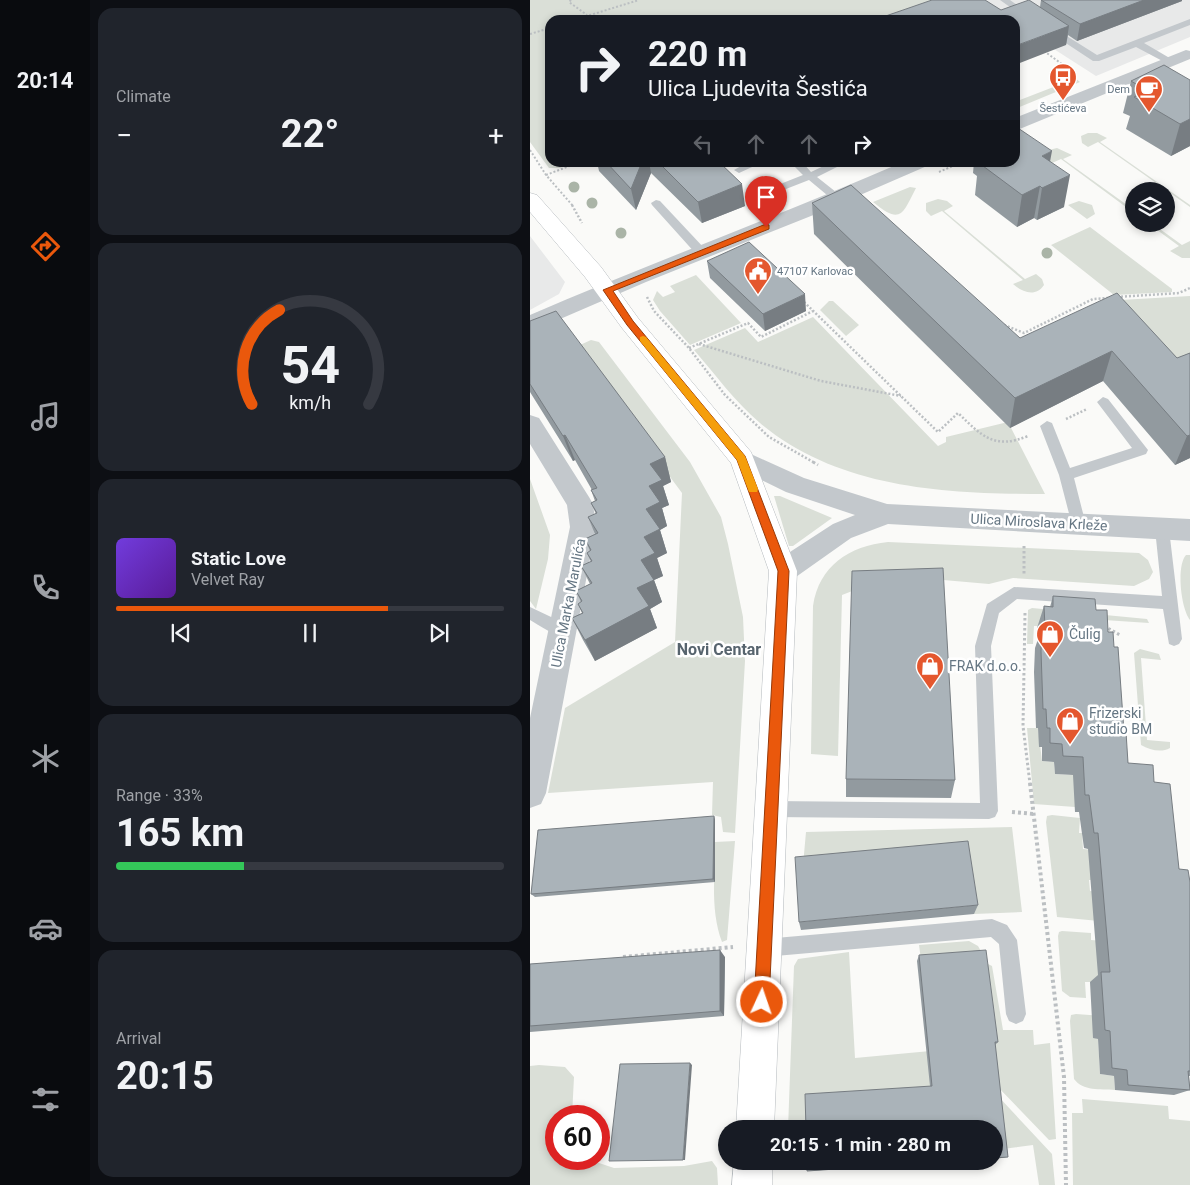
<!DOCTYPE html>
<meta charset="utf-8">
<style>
:root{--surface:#171b24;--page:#20242c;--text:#f1f3f6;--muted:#9ea1a6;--line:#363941;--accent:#ea580c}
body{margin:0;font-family:Roboto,sans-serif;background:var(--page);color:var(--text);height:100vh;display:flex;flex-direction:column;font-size:19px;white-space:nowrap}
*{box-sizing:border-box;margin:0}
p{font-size:16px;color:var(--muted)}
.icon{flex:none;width:28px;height:28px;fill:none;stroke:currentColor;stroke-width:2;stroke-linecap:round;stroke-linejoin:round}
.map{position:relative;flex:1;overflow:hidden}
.details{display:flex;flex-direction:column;gap:8px;padding:8px;background:#0d0f14;width:440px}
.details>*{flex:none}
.guide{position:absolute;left:15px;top:15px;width:475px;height:152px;border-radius:15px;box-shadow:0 2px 8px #0003;background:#171b24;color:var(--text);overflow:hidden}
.controls{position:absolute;left:595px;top:182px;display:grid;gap:10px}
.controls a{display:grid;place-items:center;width:50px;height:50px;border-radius:50%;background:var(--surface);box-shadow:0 2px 8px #0003;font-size:25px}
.speed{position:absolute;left:15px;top:1105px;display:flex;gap:10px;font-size:25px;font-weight:700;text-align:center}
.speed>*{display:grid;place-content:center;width:65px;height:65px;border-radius:50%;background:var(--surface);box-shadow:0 2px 8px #0003;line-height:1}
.speed .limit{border:8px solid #d22;background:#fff;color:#111}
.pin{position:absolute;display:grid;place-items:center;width:42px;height:42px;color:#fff;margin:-51px -21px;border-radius:50% 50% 50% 0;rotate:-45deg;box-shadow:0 0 5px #0007}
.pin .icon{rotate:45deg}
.me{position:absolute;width:55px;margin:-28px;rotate:3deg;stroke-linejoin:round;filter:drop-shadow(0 0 4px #0008)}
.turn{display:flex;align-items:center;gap:18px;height:105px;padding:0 20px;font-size:22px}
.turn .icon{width:65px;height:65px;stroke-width:2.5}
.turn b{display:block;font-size:35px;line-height:42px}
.lanes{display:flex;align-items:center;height:48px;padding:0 20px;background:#0003;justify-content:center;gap:25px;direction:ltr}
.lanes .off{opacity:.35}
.big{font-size:38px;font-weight:700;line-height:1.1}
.details .tile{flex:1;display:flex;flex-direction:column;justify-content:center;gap:8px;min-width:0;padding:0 18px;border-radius:15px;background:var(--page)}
.details .dial{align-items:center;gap:0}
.dial svg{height:130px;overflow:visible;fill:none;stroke:var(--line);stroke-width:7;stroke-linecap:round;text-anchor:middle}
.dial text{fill:var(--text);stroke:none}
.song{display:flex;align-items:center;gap:15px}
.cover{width:60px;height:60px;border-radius:8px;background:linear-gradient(135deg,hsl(260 70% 55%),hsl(270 70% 35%))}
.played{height:5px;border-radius:2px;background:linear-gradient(90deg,var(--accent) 70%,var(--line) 70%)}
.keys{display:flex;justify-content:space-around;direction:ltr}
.heat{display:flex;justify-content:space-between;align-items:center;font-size:28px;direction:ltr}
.charge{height:8px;border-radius:4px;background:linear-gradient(90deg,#34c759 33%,var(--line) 0)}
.trip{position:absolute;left:188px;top:1120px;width:285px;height:50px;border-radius:25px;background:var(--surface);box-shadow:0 2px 8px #0003;font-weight:700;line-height:50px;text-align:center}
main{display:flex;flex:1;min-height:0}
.tabs{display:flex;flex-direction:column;width:90px;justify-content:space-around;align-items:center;background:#090b0e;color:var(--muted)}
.tabs .icon{width:35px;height:35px}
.tabs .current{color:var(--accent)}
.tabs b{font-size:22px;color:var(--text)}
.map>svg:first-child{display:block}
.built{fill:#e8e9e9}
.green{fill:#dadfd7}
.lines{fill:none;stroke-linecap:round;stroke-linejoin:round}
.primary-casing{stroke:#b5babe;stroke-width:1}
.path-far3{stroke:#bbbfc2;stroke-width:2;stroke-dasharray:2 2;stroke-linecap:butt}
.path-far2{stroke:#bbbfc2;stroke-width:2.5;stroke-dasharray:2 2;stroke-linecap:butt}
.path-far1{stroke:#bbbfc2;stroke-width:3;stroke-dasharray:2.5 2.5;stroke-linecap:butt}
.path{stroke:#bbbfc2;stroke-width:4;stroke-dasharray:3 3;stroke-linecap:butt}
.lane{fill:#c3c8cc;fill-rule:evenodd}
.street{fill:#c3c8cc;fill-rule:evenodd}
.primary{fill:#fff;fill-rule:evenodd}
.tree{fill:#aab4a7}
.wall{fill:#929a9f}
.shaded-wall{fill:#777d82}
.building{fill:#aab3b9;stroke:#777d82}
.route{fill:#ea580c;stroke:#983908}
.slow{fill:#f59e0b}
.labels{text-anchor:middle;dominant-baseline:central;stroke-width:5;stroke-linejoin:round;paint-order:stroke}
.far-poi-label{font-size:11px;fill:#657683;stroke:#fff;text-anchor:end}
.street-label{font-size:14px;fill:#657683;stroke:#fff}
.poi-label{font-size:14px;fill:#657683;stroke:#fff;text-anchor:start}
.quarter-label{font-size:16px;font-weight:bold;fill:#57646e;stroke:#fff}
</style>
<main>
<nav class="tabs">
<b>20:14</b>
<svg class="icon current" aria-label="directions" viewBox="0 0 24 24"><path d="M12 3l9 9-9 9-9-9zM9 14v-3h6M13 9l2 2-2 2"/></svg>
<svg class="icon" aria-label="music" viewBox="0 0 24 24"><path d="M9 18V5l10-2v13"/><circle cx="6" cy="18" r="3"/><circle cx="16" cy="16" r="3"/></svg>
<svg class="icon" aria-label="phone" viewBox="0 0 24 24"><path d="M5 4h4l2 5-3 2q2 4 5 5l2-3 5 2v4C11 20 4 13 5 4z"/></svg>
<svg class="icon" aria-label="climate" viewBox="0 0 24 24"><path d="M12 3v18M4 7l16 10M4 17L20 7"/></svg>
<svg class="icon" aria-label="car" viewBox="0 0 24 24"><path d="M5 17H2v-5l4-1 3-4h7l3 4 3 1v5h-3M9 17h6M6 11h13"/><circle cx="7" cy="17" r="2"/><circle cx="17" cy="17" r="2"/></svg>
<svg class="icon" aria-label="filters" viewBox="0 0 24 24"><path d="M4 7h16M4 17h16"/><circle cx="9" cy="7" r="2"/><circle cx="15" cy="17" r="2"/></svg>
</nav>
<section class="details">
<div class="tile"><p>Climate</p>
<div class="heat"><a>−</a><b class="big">22°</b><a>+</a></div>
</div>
<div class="tile dial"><svg viewBox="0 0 100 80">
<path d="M14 69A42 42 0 1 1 86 69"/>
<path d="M14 69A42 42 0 0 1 31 11" stroke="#ea580c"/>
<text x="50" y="56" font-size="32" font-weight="700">54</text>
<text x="50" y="72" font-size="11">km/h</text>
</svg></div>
<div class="tile">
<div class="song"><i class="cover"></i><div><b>Static Love</b><p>Velvet Ray</p></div></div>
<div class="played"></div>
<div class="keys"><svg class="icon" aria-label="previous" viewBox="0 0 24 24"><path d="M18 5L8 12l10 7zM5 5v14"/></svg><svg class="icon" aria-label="pause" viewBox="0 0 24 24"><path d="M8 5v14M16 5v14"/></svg><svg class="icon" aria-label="next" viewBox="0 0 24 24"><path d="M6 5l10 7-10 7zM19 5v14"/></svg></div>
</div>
<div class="tile"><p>Range · 33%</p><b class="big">165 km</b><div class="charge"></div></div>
<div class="tile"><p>Arrival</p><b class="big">20:15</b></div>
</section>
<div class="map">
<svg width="660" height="1185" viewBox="0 0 660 1185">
<rect width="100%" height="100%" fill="#fafaf8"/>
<path class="built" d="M449 0H660V37L566 76 485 24V20Z
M0 236 35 282 29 294 0 310Z"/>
<path class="green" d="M0 0H438L380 20H20V162L44 163 30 168H19L0 142Z
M537 74H540L550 82 485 109V102L539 81Z
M558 133H567L577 138 570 142 660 205V207L568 142 558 147 552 143 551 136Z
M527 148 542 155 533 159 604 210V213L531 159 522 163 519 162V150Z
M380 187 386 188C372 215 371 225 343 202Z
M408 199 417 201 423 206 414 211 495 279 506 274 512 279 514 285C506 297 493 293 483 284L493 280 412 211 401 216 396 211V203Z
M549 201 562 205 565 214 557 219 538 205Z
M619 224H623L652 245 660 241V258H652L640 251 649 246Z
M560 227 642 289V292L584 295 521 245Z
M166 275 211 323 160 345 130 311 123 300 127 291 133 297 145 292 140 286Z
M660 296V373L573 301Z
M299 301H303L329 325 316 336 290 310Z
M283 317 408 446 416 442V437L478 422 515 494C417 494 309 489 230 423 205 402 185 374 164 350L215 328 228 342Z
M61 340 69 342 160 462 191 517 198 544 213 617 215 661 205 833 193 832 191 817 182 815 183 782 18 793 35 708 145 642 152 493 46 350 50 345Z
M0 479 20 535 18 559 6 609 0 601Z
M244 496H250L302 518 263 546H259Z
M358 542 609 553 618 560 623 572 619 579 604 586 483 578 459 584 402 579 348 581 312 595 308 756 281 754 283 606C289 566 319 546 358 542Z
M656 555H660V620C651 609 646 566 656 555Z
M502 608 617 619 619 623 514 616 512 626H504L503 644H497L498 610Z
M610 649 629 654 631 660 611 658 617 740 640 742V748C631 753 620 750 611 745L604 653Z
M497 728H508L512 761 524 762 525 774 558 776 545 797V807L504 804Z
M522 815 550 818 549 833H552L553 849 565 850 567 880H559L560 891 567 892 569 921 527 917 516 822 517 816Z
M482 827 492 912 444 914 434 851 273 865 276 832Z
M205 841 197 940 192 942C180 910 185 875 185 842Z
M532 931 561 933V940L573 941 568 982H555L556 998 540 997 532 991 528 936 529 932Z
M439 941 448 946 453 955 391 960 389 945Z
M319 952 325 1058 465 1045 454 962 462 966 473 1030H503L504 1045 520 1043 526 1139 519 1140 466 1085 277 1129H258L264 966 268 959Z
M546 1014 573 1016 563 1025V1037L568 1039 570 1074 584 1076 585 1090C570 1089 553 1091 544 1079L540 1021 541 1015Z
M9 1065 35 1067 44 1077 42 1116H26V1159H57L84 1168 154 1166 182 1161 187 1168 188 1185H0V1066Z
M467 1095 522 1154 525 1185H509L503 1145 473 1149Z
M552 1099 638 1106 639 1119 660 1121V1185H543L542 1113H553Z"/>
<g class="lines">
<g class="primary-casing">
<path id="primary" d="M0 193 7 195 71 267 108 318 221 452 267 571 244 1129H206L239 571 201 463 92 328 55 277 0 212Z
M204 1161H242V1185H202Z"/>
</g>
<path class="path-far3" d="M41 0 39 2 57 15
M44 20 109 0
M0 34 20 28
M514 51 536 67
M0 150 16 175 43 206
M409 172 432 162
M16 175 50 162"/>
<path class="path-far2" d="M42 205 52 223
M117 297 124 311 159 348 195 395 239 437 285 463
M587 297 649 293 660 288
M274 302 408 432 428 413C452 436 464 450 498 436
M474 325 494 333 563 299 578 298
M169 344 291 381 371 396
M159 348 218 323 231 337 283 311
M536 419 557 409"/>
<path class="path-far1" d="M283 462 288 465
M494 546V575
M495 613 493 726 500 784
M574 626 590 635"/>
<path class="path" d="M500 783 534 1077 536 1185
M482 812 504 814
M93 957 203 947"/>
<path class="lane" d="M470 0H480L501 15 494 17Z
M660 19V25L614 43 643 60V64L640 65 606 47 569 61H563L516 30 524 28 567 55Z
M218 162H233L209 173 204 170Z
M260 162H272L281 172 302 162H317L287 177 311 196V200H303L279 180 238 196H230V192L273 175Z
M126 200 130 201 175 249V255H167L122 205 121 203Z
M573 397 578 399 618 450 616 454 544 478 556 525 554 529H544L542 525 529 475 510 426 517 421 522 423 540 468 602 448 567 402Z
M632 523 637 525 639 529 652 639 649 644 644 646 639 644 633 609 487 599 469 613 461 646 468 811 465 817 459 819 241 817 235 815 232 809 235 803 241 801 450 803 445 646 457 604 484 587 632 596 625 529 627 525Z
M0 607 38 625 41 630 38 635C27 639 11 626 0 620Z
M462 919 477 925 487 940 496 1014 493 1021 486 1024 479 1021 476 1014 469 944 461 937 234 957 227 955 225 948 227 941 234 939Z"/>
<path class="street" d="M656 50 660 51V59L485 131V118Z
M373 162H399L397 166 291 212 116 282 0 332V315C123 262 249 216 373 162Z
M0 415 9 418 59 497 63 504 66 527 16 793 11 804 0 808V718L40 527 37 505 0 444Z
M212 450 274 478 357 504 660 519V541L358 524 321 538 263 579 253 582 243 579 239 571 243 563 303 524 325 515 256 492 203 466 200 459 203 452Z"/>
<use href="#primary" class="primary"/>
</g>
<g class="tree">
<circle cx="44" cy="187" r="5.5"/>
<circle cx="62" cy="203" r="5.5"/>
<circle cx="91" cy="233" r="5.5"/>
<circle cx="517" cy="253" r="5.5"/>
</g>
<path class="wall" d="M511 0H652V1L547 41 538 35 536 45 485 20H347V19L471 10 510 7Z
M660 80V146L641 156 596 129 600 116 593 113 601 81Z
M520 161 534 207 507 220 504 218 487 227 445 195 447 176 443 173 444 162H485Z
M67 162H189L215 206 172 223 121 173 106 210 69 171Z
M282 203 490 338 647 358 660 353V458L645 465 573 381 480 428 284 234Z
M177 261 276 311 235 331 180 278Z
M0 321 135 457 141 482 133 486 139 505 132 508 137 526 130 530 137 553 127 558 133 576 124 580 132 602 120 609 127 628 65 661 53 640 42 618 52 613 48 604 51 602 46 591 60 584 51 566 61 562 57 553 60 551 55 539 65 534 58 517 66 514 61 503 65 501 61 490H62L45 460 43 461 0 392Z
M523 596 566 610 578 632 598 763 624 782 649 869 660 882V1076H659L660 1090 644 1095 585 1090 584 1076 570 1074 568 1039 563 1038 560 982 568 975 558 849 554 848 549 812H545L543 775 525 774 524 762 512 761V747H509L508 728H506L504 672 505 648 508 639 507 628 514 606 520 607Z
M316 779 425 780 421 798 316 797Z
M184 816 185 820V882L5 897 1 894Z
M448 905 444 914 271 930 269 922Z
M389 955 468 1042 465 1045 478 1157 464 1159V1129L400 1086 387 961Z
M195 957 194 1016 0 1032V964Z
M277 1161H428L278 1171H277Z"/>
<path class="shaded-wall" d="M614 0H652V1L547 41 550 24Z
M539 26 536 45 485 65V46Z
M660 119V146L641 156 650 124Z
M522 151 516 183 512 156Z
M112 162H119L121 173 106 210 101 189Z
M540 175 534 207 507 220 512 188Z
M212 184 215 206 172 223 168 202Z
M510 186 504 218 487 227 492 195Z
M275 294 276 311 235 331 233 314Z
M582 351 573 381 480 428 485 398Z
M35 435 45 460 43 461 33 436Z
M660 435V458L645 465 657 436Z
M135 457 141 482 133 486 139 505 132 508 137 526 130 530 137 553 127 558 133 576 124 580 132 602 120 609 127 628 65 661 55 640 107 588 114 537 116 509 119 486 120 464Z
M184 816 185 820V882L183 879Z
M190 950 195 957 194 1016 190 1011Z
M160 1063 162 1065 155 1160H153Z"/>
<path class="building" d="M402 0H455L471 10 499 0 539 26 485 46V20H349L347 19Z
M511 0H614L550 24Z
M634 65 660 80V119L650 124 604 97 618 91 601 81Z
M485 126 522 151 512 156 540 175 512 188 510 186 492 195 449 163 485 162Z
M76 162H112L101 189Z
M128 162H189L212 184 168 202Z
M321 185 490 338 587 293 647 358 660 353V435L657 436 582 351 485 398 282 203Z
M219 242 275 294 233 314 177 261Z
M26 311 135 457 120 464 132 480 119 486 130 502 116 509 130 529 114 537 125 553 111 560 124 580 107 588 119 606 55 640 42 618 53 613 48 604 52 601 46 591 62 583 51 566 62 561 57 553 61 550 55 539 68 533 58 517 67 513 61 503 67 500 61 490 67 488 35 435 33 436 0 384V321Z
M413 568 425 780 316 779 322 571Z
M523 596 565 599 566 610H577L578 632H583L584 647H588L594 732H596L598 763 623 765 624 782 640 784 649 869 658 870 660 882V1071H658L660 1090 598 1085 597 1070 582 1068 580 1031 575 1030 571 972H580L568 833H564L559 795H555L553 757 533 756 532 744 520 743V728H517L516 709H513L511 651 512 626 515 627 514 606 523 607Z
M184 816 183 879 1 894 8 830Z
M438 841 448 905 269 922 265 857Z
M190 950V1011L0 1026V964Z
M456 950 468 1042H465L478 1157 464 1158V1129H276L275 1094 402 1086 389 955Z
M160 1063 153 1160 79 1161 90 1064Z
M277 1161H419L277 1171Z"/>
<path class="route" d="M236 224 239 225V229L83 291 103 321 215 456 259 571 239 1002 237 1007 232 1009 226 1007 224 1002 248 571 207 460 97 325 73 290Z"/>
<path class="slow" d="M113 336 116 337 215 456 228 489 227 492H219L207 460 110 341V337Z"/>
<defs>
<g id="bus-pin" transform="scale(1.4375)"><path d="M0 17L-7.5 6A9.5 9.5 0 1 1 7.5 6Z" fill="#e4572e" stroke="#fff"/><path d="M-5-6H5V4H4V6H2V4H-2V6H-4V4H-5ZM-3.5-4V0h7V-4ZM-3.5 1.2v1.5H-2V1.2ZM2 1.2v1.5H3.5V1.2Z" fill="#fff"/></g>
<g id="cafe-pin" transform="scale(1.4375)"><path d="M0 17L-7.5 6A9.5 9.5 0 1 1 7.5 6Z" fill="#e4572e" stroke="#fff"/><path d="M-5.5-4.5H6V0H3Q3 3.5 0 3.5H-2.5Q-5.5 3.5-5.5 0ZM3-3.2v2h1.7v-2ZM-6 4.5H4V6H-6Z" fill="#fff"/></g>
<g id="civic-pin" transform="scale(1.4375)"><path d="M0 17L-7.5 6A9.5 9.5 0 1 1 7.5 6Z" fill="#e4572e" stroke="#fff"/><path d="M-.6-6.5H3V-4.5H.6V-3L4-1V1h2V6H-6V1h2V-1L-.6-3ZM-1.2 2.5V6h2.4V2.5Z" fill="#fff"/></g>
<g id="shop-pin" transform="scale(1.4375)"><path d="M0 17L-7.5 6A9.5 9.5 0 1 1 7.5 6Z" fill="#e4572e" stroke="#fff"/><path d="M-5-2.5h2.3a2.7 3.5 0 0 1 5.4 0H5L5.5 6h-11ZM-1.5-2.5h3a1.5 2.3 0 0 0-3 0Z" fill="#fff"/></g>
</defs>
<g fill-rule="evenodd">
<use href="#bus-pin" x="533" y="77"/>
<use href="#cafe-pin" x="619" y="89"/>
<use href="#civic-pin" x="228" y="271"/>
<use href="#shop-pin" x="520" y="634"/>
<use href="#shop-pin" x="400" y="666"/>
<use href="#shop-pin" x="540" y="721"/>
</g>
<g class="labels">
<g class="far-poi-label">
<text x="600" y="89">Dem</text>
<text x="533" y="108" text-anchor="middle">Šestićeva</text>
<text x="247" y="271" text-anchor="start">47107 Karlovac</text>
</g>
<g class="street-label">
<text transform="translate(509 522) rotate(3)">Ulica Miroslava Krleže</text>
<text transform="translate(38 603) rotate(-79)">Ulica Marka Marulića</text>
</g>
<g class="poi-label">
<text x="539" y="634">Čulig</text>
<text x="419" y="666">FRAK d.o.o.</text>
<text x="559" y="713">Frizerski<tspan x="559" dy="16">studio BM</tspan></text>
</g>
<g class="quarter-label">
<text x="189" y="649">Novi Centar</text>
</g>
</g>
</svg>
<div class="controls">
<a><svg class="icon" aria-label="layers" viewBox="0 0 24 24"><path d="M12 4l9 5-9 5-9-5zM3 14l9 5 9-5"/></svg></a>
</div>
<div class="speed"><div class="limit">60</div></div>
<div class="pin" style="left:236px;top:227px;background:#d93025"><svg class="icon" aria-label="arrive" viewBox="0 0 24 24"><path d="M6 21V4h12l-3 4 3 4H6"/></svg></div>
<svg class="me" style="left:232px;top:1002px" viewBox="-20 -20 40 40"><circle r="17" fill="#ea580c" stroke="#fff" stroke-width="3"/><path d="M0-11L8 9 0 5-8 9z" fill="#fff"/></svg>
<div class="trip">20:15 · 1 min · 280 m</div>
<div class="guide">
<div class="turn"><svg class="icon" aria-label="right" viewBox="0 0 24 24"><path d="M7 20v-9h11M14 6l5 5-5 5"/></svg><div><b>220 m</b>Ulica Ljudevita Šestića</div></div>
<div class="lanes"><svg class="icon off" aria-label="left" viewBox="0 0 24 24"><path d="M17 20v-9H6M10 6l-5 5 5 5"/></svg><svg class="icon off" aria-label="ahead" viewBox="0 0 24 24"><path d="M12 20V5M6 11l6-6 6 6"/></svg><svg class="icon off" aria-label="ahead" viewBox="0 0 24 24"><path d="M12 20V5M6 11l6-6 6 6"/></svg><svg class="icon" aria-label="right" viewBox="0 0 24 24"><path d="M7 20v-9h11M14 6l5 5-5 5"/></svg></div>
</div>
</div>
</main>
